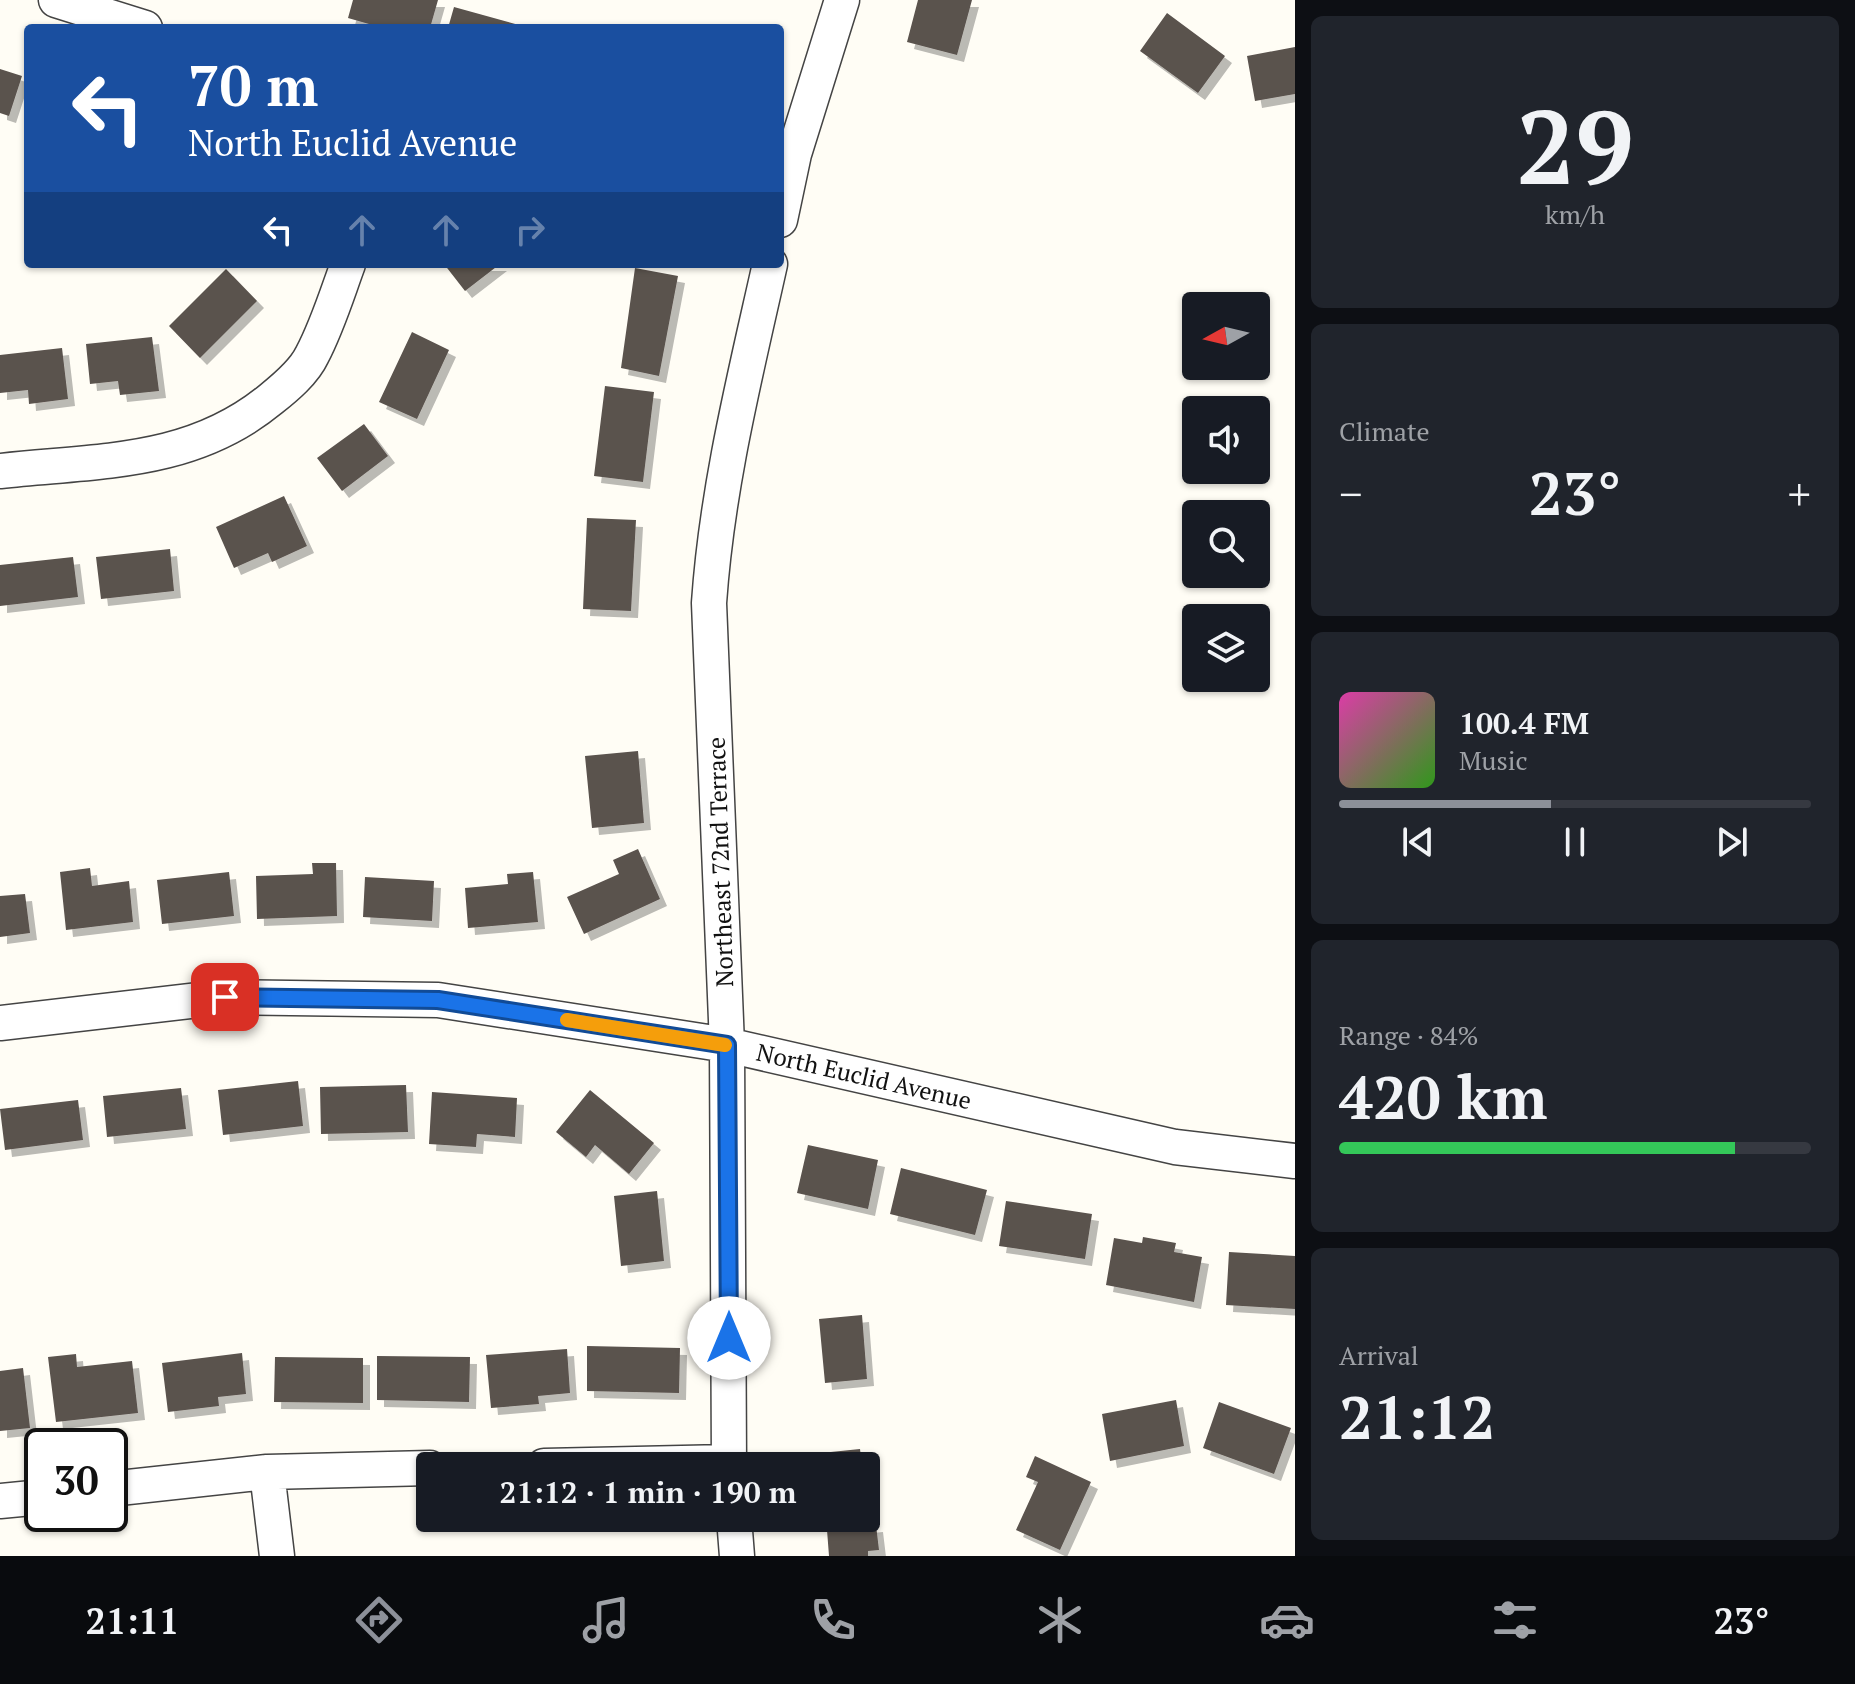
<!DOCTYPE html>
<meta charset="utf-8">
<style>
:root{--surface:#171b24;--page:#20242c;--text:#f1f3f6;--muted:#9ea1a6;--line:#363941;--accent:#8c9099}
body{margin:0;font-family:"PT Serif",serif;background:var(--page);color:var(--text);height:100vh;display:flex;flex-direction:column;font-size:30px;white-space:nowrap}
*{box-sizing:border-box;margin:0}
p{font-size:26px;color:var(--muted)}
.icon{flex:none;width:44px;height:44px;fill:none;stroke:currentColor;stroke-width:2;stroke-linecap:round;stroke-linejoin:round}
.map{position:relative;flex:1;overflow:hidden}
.details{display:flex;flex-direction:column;gap:16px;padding:16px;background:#0d0f14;width:560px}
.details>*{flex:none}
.top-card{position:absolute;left:24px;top:24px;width:760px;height:244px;border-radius:8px;box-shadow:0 2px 6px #0004;background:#1a4fa0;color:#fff;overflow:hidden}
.needle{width:52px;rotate:262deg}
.buttons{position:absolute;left:1182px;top:292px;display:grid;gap:16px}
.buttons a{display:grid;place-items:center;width:88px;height:88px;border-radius:8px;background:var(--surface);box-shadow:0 2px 6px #0004;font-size:40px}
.speed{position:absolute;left:24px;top:1428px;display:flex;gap:16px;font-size:40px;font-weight:700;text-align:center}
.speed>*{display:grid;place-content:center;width:104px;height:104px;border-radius:50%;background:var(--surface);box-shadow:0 2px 6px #0004;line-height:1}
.speed .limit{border:4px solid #111;border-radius:12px;background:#fff;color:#111}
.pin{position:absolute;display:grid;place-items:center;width:68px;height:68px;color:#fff;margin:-34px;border-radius:16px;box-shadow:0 4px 12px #0006}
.me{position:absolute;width:88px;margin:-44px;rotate:0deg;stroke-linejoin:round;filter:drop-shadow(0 0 6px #0008)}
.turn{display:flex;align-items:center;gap:28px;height:168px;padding:0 32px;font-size:36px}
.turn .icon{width:104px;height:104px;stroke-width:2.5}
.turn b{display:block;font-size:56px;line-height:68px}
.lanes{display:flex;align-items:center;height:76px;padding:0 32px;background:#0003;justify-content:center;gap:40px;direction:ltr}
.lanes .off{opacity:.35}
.big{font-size:60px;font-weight:800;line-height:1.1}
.details .card{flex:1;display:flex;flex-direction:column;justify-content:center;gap:12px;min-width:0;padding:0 28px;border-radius:12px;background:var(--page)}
.details .dial{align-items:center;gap:0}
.dial b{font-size:104px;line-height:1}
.song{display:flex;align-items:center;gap:24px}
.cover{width:96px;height:96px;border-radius:12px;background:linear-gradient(135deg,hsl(320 70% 55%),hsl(110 70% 35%))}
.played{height:8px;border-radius:4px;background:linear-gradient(90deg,var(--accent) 45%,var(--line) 45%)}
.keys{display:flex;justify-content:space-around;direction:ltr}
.heat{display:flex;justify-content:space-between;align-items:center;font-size:44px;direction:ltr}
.charge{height:12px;border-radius:6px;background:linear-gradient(90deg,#34c759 84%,var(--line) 0)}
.trip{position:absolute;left:416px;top:1452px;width:464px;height:80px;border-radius:8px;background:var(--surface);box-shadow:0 2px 6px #0004;font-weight:800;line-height:80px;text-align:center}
.dock{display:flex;height:128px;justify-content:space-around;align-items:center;background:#090b0e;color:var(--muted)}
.dock .icon{width:56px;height:56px}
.dock .selected{color:var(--accent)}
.dock b{font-size:36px;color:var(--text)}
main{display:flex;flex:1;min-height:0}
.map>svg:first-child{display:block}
.building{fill:#5a524d;filter:url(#shadow)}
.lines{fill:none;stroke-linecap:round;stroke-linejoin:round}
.street-casing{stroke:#444;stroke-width:37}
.street{stroke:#fff;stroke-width:34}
.route-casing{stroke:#114b97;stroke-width:20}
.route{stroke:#1a73e8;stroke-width:14}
.slow{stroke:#f59e0b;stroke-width:14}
.labels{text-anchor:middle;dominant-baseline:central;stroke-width:8;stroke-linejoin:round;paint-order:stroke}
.street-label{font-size:24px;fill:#111;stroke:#fff}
</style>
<main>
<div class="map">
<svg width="1295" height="1556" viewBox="0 0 1295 1556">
<defs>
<filter id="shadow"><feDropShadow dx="7" dy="7" stdDeviation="0" flood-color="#0004"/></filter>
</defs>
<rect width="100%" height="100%" fill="#fffdf5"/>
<path class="building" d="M353 0H438L430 28H383L348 18Z
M918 0H972L957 55 907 42Z
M454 7 526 27V28H448Z
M1167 13 1225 56 1198 93 1140 51Z
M1295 47V94L1255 101 1247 56Z
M0 69 22 76 9 116 0 113Z
M444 264H500L465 291Z
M635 268 678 276 659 376 621 368Z
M226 269 257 301 200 358 169 326Z
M412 332 449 350 417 419 379 402Z
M152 337 159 391 120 395 118 381 90 384 86 344Z
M62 348 68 399 29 404 28 390 0 393V355Z
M605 386 654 392 643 482 594 476Z
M364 424 388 456 342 491 317 458Z
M284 496 307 546 272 562 268 553 234 568 216 527Z
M587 518 636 520 631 611 583 609Z
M170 549 174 591 101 599 96 557Z
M73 557 78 597 0 606V565Z
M638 751 644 823 592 828 585 756Z
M638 849 660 899 584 934 567 897 619 874 613 860Z
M312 863H336L337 916 257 919 256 876 313 874Z
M90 868 92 886 129 881 133 922 66 930 60 872Z
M229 872 234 916 162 924 157 880Z
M533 872 538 922 468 928 465 888 508 884 507 874Z
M365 877 434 881 432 921 363 917Z
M25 894 30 933 0 937V896Z
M298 1081 303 1126 223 1135 218 1090Z
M406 1085 408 1132 321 1134 320 1087Z
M181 1088 186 1129 107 1137 103 1096Z
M590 1090 654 1143 629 1174 595 1145 586 1157 556 1132Z
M432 1092 517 1098 515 1137 477 1134 476 1147 429 1144Z
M78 1100 83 1140 5 1150 0 1109Z
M808 1145 878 1160 868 1209 797 1193Z
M901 1168 987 1190 975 1235 890 1214Z
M657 1191 664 1261 621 1266 614 1196Z
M1006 1201 1092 1214 1085 1259 999 1246Z
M1143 1237 1176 1243 1174 1252 1202 1257 1194 1302 1106 1285 1114 1238 1142 1243Z
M1229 1252 1295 1256V1309L1226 1305Z
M862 1315 867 1379 825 1383 819 1319Z
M587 1346 680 1348 679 1393 587 1391Z
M567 1349 570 1393 538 1396 539 1404 491 1408 486 1355Z
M242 1353 246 1394 218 1397 219 1406 168 1412 162 1363Z
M76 1354 77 1367 132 1361 138 1413 56 1422 48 1357Z
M377 1356 470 1357 469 1402 377 1400Z
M275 1357 363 1358V1403L274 1402Z
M23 1368 30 1428 0 1431V1371Z
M1176 1400 1184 1446 1110 1461 1102 1414Z
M1219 1402 1291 1428 1274 1474 1203 1448Z
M860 1449 862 1466H823L821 1453Z
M1035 1456 1091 1482 1060 1550 1016 1530 1038 1482 1026 1477Z
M876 1525 879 1550 868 1551V1556H829L827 1530Z"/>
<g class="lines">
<g class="street-casing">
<path id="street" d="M56 0 145 28
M780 220 794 154 842 0
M0 471C99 460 191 465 271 399 286 387 304 372 312 355 327 327 337 294 348 264
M0 1023 225 997 438 1000 727 1045 1175 1147 1295 1161
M544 1466 728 1462
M729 1466 727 1045 709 603C717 487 745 376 770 264
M267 1472 277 1556
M110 1489 267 1472 430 1468
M0 1501 42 1497
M734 1518 737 1556"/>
</g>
<use href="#street" class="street"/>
</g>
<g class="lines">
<g class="route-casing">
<path id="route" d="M225 997 438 1000 727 1045 729 1338"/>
</g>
<use href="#route" class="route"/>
<path class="slow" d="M567 1020 725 1045"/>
</g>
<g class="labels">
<g class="street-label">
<text transform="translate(720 862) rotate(-92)">Northeast 72nd Terrace</text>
<text transform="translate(864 1076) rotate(13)">North Euclid Avenue</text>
</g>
</g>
</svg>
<div class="buttons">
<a><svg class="needle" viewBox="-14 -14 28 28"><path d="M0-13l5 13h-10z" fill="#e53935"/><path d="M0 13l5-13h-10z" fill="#9ea1a6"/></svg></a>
<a><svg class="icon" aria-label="sound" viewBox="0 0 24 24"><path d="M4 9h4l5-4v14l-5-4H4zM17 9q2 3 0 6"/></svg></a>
<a><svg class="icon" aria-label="search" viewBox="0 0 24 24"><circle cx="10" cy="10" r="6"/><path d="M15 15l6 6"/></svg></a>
<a><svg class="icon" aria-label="layers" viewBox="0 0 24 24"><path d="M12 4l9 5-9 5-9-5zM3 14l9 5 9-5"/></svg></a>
</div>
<div class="speed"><div class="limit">30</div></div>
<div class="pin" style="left:225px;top:997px;background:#d93025"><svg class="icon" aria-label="arrive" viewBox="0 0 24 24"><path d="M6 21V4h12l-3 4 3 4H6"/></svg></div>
<svg class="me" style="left:729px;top:1338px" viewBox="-20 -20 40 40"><circle r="19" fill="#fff"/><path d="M0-13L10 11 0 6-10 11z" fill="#1a73e8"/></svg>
<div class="trip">21:12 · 1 min · 190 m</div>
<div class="top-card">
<div class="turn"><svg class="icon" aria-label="left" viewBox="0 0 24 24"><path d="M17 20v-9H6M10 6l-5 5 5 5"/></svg><div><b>70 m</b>North Euclid Avenue</div></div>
<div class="lanes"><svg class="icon" aria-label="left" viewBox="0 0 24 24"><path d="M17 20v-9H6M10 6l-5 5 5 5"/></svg><svg class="icon off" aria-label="ahead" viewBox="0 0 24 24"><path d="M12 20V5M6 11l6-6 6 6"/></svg><svg class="icon off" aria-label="ahead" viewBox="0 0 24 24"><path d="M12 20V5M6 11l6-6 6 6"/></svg><svg class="icon off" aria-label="right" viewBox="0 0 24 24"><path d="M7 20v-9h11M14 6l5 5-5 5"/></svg></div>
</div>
</div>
<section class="details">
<div class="card dial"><b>29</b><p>km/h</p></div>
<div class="card"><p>Climate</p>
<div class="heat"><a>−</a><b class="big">23°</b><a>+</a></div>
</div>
<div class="card">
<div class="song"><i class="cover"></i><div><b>100.4 FM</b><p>Music</p></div></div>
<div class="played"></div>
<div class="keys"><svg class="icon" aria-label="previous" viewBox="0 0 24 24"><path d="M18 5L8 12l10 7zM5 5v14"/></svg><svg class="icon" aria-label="pause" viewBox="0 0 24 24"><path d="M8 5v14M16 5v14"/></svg><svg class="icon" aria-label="next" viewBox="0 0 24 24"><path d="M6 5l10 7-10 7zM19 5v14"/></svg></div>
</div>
<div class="card"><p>Range · 84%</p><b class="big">420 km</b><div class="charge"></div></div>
<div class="card"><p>Arrival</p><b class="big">21:12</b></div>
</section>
</main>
<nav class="dock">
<b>21:11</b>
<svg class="icon selected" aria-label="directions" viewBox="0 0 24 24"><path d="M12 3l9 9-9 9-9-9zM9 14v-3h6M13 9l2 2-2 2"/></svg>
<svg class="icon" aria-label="music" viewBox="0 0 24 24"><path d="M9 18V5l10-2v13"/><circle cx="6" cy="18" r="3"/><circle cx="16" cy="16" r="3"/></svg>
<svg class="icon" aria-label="phone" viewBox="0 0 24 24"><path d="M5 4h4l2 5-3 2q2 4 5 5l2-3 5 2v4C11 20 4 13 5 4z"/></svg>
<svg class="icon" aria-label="climate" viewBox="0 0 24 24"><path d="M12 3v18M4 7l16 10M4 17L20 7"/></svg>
<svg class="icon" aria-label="car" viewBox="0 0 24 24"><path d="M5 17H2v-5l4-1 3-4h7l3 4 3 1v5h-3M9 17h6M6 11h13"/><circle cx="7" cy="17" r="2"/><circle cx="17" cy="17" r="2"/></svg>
<svg class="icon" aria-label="filters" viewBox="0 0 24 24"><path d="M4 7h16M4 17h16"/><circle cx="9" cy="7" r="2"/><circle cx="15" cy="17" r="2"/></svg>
<b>23°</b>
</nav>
